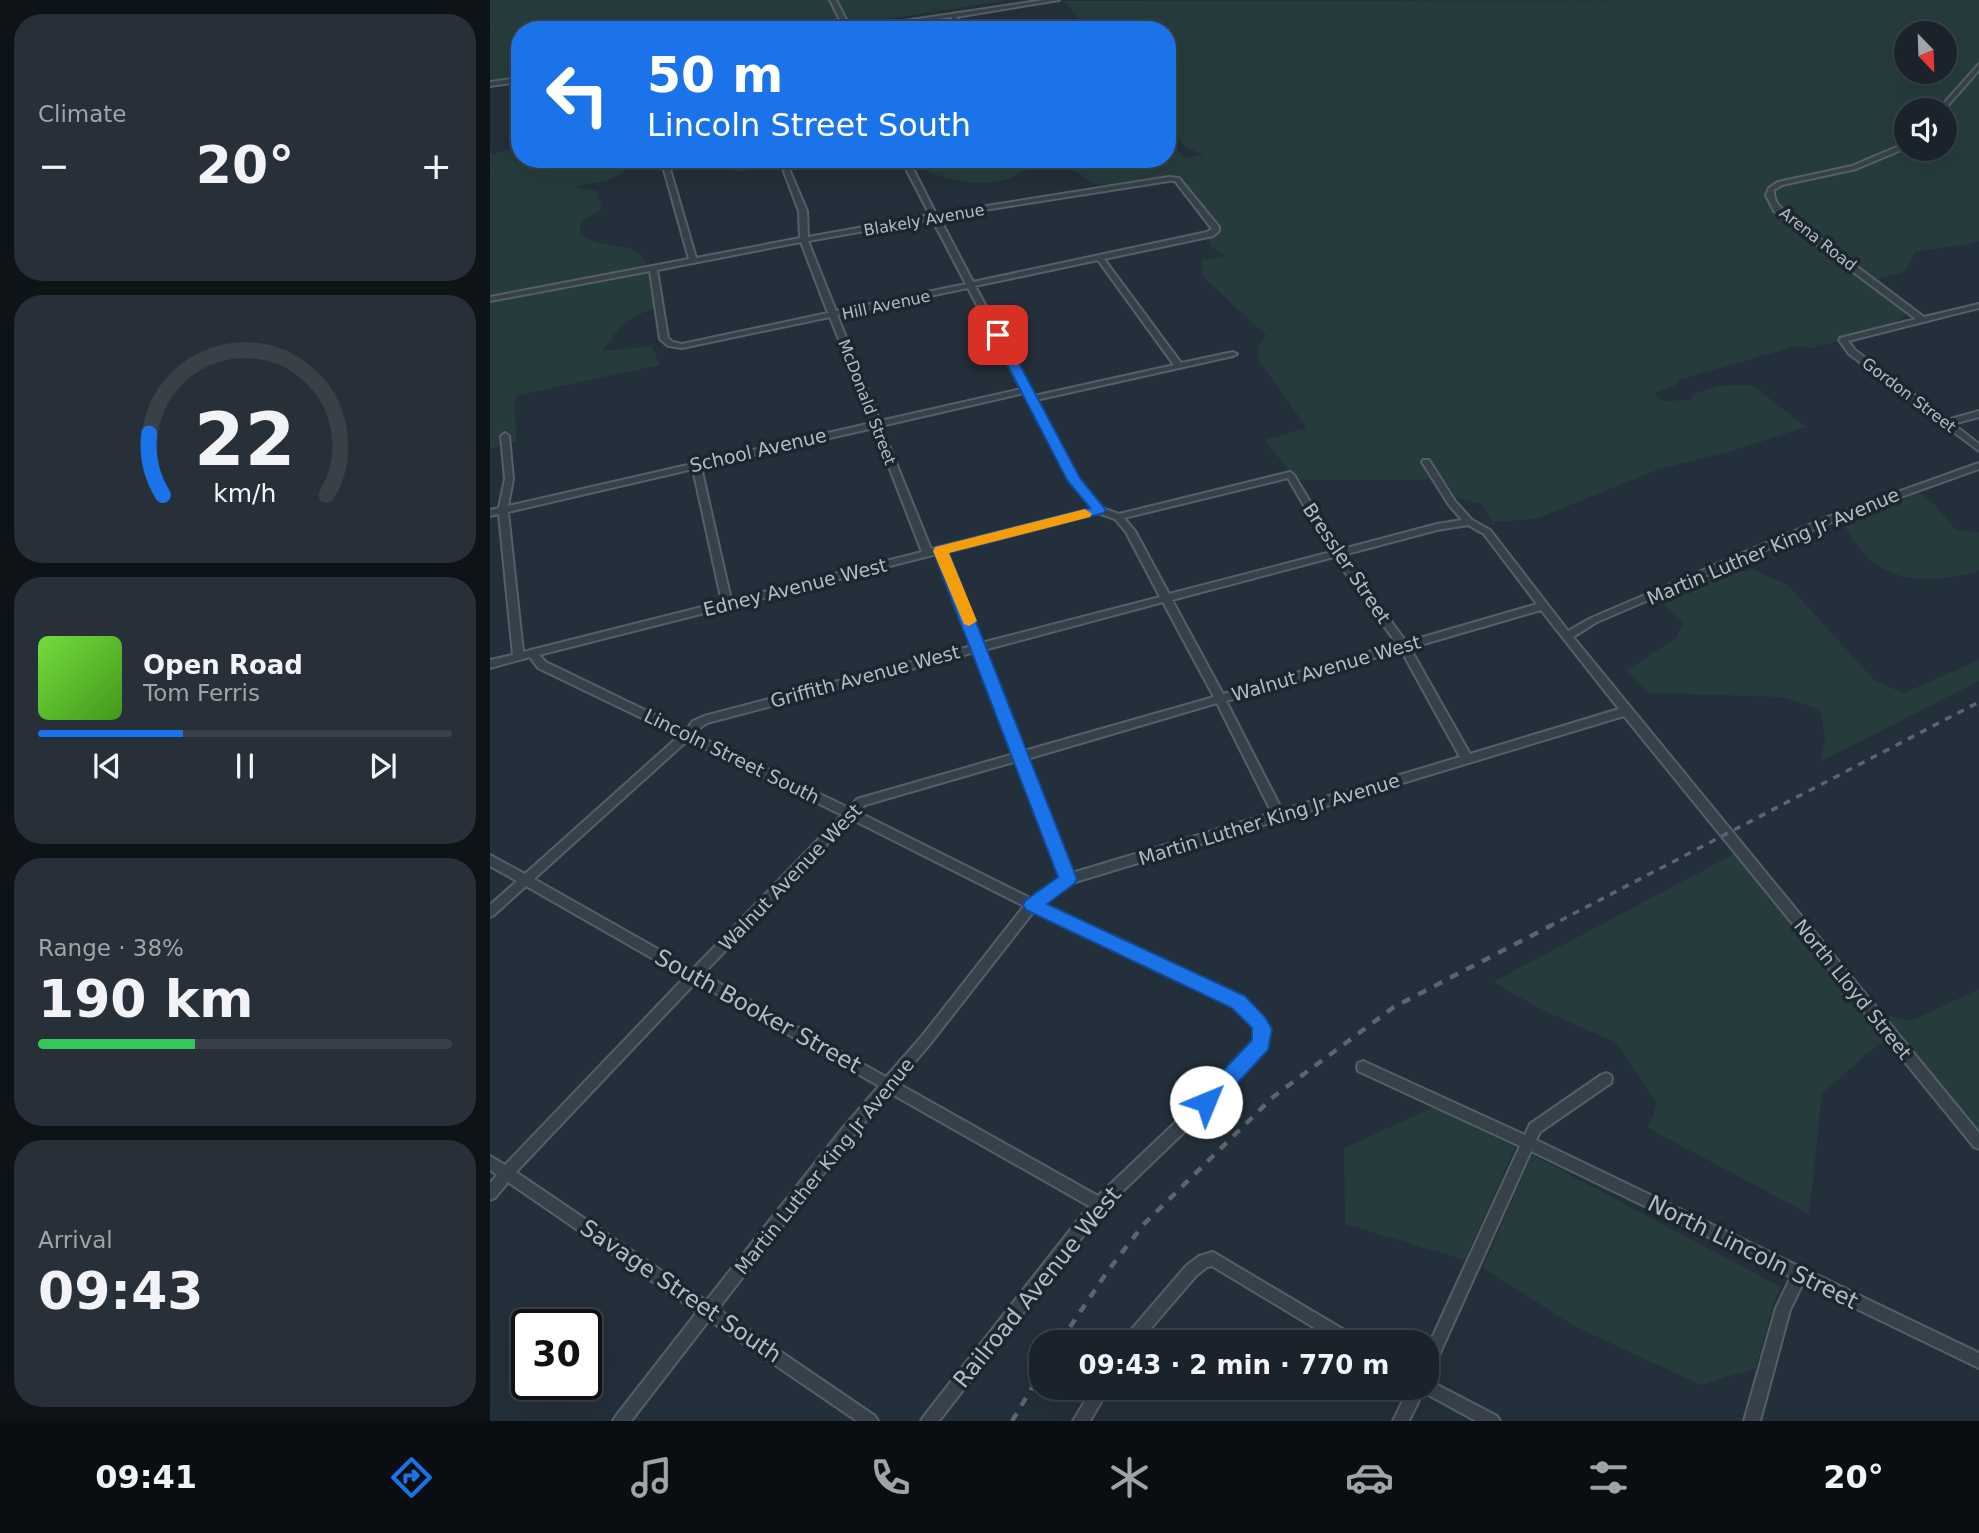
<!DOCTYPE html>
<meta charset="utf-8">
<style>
:root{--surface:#1a232c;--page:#272f38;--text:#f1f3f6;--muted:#9fa4a9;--line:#384048;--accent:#1a73e8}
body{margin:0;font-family:"DejaVu Sans",sans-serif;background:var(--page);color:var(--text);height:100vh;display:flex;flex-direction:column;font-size:26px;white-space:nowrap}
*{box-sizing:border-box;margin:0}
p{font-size:23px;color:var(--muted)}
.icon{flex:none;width:38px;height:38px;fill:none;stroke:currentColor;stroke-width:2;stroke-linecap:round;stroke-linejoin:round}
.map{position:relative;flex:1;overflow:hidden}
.side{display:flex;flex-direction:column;gap:14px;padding:14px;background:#0e1318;width:490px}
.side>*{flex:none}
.hud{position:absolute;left:21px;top:21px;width:665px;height:147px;border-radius:28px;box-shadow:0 7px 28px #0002,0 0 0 2px var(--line);background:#1a73e8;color:#fff;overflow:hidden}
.needle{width:46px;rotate:157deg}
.buttons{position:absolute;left:1404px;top:21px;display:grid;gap:14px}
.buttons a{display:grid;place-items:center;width:63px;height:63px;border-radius:50%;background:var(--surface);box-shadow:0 7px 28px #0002,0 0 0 2px var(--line);font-size:35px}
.speed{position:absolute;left:21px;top:1309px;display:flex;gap:14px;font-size:35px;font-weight:700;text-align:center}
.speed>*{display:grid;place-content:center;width:91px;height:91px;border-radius:50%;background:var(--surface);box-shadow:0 7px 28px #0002,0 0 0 2px var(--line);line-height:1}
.speed .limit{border:4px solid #111;border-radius:10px;background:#fff;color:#111}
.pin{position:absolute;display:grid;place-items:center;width:60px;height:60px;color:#fff;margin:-30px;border-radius:14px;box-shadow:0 4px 10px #0006}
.me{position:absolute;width:77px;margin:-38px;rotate:45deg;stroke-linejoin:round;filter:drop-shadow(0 0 5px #0008)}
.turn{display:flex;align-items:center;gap:24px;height:147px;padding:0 21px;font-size:32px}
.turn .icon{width:91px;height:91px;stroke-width:2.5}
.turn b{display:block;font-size:49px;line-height:60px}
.big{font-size:52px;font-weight:600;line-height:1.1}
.side .card{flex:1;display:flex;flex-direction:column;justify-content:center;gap:10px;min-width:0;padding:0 24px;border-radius:28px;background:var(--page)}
.side .dial{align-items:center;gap:0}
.dial svg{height:182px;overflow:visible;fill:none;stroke:var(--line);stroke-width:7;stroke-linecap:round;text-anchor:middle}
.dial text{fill:var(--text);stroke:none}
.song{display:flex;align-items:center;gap:21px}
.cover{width:84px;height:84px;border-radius:10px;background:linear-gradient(135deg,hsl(100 70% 55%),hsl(100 70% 35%))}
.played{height:7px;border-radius:4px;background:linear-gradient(90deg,var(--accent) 35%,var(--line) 35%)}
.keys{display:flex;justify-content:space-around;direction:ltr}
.heat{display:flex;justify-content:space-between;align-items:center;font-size:38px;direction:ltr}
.charge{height:10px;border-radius:5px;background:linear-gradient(90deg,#34c759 38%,var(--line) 0)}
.trip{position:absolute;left:539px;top:1330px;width:410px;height:70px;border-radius:28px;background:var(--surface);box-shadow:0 7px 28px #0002,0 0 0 2px var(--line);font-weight:600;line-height:70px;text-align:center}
.dock{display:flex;height:112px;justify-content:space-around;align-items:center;background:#0a0e12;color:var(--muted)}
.dock .icon{width:49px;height:49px}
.dock .selected{color:var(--accent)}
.dock b{font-size:32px;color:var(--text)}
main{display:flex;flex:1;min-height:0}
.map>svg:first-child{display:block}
.green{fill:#263c3c;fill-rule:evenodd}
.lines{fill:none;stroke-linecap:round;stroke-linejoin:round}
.minor-casing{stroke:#555f68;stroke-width:4}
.minor{fill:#37414a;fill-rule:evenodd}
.rail-far1{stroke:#596571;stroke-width:3.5;stroke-dasharray:7 7;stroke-linecap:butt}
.rail{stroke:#596571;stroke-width:4.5;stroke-dasharray:9 9;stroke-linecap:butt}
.route{fill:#1a73e8;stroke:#114b97;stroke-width:2}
.slow{fill:#f59e0b}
.labels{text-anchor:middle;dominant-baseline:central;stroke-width:7;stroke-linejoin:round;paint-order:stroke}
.far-street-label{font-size:16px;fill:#b2bcc6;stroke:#1c262f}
.street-label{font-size:19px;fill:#b2bcc6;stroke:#1c262f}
.near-street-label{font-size:23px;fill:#b2bcc6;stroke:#1c262f}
</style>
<main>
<section class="side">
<div class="card"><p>Climate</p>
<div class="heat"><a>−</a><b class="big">20°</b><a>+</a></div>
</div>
<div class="card dial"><svg viewBox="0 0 100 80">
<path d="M14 69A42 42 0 1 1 86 69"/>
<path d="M14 69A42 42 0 0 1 8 42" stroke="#1a73e8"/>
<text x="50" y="56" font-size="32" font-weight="700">22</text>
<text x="50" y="72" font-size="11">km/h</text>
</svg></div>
<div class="card">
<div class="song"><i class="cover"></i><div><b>Open Road</b><p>Tom Ferris</p></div></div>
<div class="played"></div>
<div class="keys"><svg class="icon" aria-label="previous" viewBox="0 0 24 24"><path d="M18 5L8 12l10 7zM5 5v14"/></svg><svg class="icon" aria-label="pause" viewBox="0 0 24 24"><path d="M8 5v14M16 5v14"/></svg><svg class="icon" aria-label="next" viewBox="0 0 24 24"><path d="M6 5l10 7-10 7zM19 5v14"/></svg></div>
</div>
<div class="card"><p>Range · 38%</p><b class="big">190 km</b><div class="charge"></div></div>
<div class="card"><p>Arrival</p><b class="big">09:43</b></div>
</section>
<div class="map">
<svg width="1489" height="1421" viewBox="0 0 1489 1421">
<rect width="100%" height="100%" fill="#232f3a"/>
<path class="green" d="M0 0H339L352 26 328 30H289L288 27 273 30H30V78L0 82Z
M347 0H512L513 1 359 25Z
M1489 0V241L1476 245 1426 251 1414 272 1378 282 1418 313 1403 324 1347 337 1349 341 1322 348 1305 346 1189 380 1186 385 1164 393 1173 401 1200 400 1204 394 1229 386 1262 385 1316 427 1239 452 1169 469 1046 519 1003 522 992 504 967 498 939 457 929 459 941 479 932 480H809L802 471H799L775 440 817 428 769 361V347L776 335 713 277 712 260 734 256 721 246 718 238 731 229 691 178 679 177 622 185 605 184 570 162H545C516 191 471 186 435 171L469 159H677L679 139 695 158 714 155 696 147 677 124V30H599L574 1ZM1416 33H1454V72H1416ZM1416 110H1454V149H1416Z
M28 147 30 159H73L75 167 131 159 134 172 118 181 81 187 107 191 112 209 91 221 90 233C110 253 148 236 157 267L0 296V150L3 154Z
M182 159H323L244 172 241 167 184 166Z
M158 272 165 309C137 316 129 327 113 351L162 346 170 365 25 396 26 442 21 443 20 432 10 434V446L0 448V301Z
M1429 492 1443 503 1466 530 1489 532V571C1457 580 1410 586 1382 561 1371 552 1363 538 1354 527Z
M1263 569 1299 586 1385 681 1414 693 1489 660V681L1330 762 1335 738 1330 709 1291 697 1160 693 1136 671 1187 637 1193 622 1171 602 1217 579Z
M1244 854 1397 1040 1388 1044 1332 1094 1319 1214 1158 1128 1167 1104 1127 1043 1052 1010 1003 982Z
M1489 989V1133L1391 1014 1421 1021Z
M944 1107 1025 1147 975 1260 855 1224 854 1148Z
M1042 1155 1291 1287 1284 1301 1266 1368 1211 1385 1086 1327 993 1268Z"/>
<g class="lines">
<g class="minor-casing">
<path id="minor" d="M340 0H346L361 29 554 0H569L466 17 475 30H469L461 17 377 30H355Z
M1489 64V70L1454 110H1448Z
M30 78V82L0 86V82Z
M1416 143V148L1366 169 1292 185 1284 190C1283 204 1295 212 1305 220L1434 317 1489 304V308L1358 341 1365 350 1457 420 1489 411V417L1463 424 1489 444V451L1359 354 1349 340 1350 338 1426 319 1299 224 1284 211 1276 195 1279 188 1288 182 1362 166Z
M171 159H177L206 258 310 238 309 211 293 169 296 167 299 169 317 211 318 237 440 215 411 159H418L446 214 679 177 689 178 729 227V231L723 236 614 259 691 363 743 352 747 354 743 356 546 400 588 479 612 508 629 514 800 472 804 475 849 550 947 524 972 520 959 505 932 462 933 460H939L965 501 982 520 1000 530 1078 631 1101 618 1335 518 1489 463V469L1341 522 1107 622 1083 637 1489 1133V1149L1484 1147 1134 716 582 883 553 904 752 998 777 1025 779 1029 776 1048 738 1090 614 1209 449 1421H431L434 1416 599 1206 400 1093 362 1137 228 1309 385 1416 388 1421H367L219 1320 141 1421H123L126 1416 207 1312 18 1182 5 1198 0 1200V1183L7 1175 0 1170V1156L15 1165 195 977 36 886 4 915 0 917V905L27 881 0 866V855L35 874 189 736 48 668 40 657 0 668V660L23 655 9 514 0 516V510L9 508 15 479 11 436 15 433 19 436 23 479 18 506 202 464 206 461 209 462 382 423 340 317 192 348 178 346 170 339 160 271 0 301V297L199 259ZM679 181H685L722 229 717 232 483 282 449 217ZM442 219 476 284 346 311 318 241ZM311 242 338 313 192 344 183 342 178 338 167 270ZM608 260 684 365 544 396 485 286ZM478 288 531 389 390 421 347 315ZM534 393 580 480 603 509 441 549 391 426ZM384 428 432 552 241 600 211 467ZM203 469 232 602 33 652 18 512ZM798 478 841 552 679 594 645 531 634 518ZM608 513 625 519 636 532 670 597 491 643 455 552ZM978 525 994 534 1047 604 916 642 853 555 947 530ZM447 554 482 646 214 716 203 721 196 730 56 662 49 655ZM844 557 907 644 733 694 682 600ZM673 602 724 697 534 751 494 650ZM1051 610 1129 709 980 754 920 648ZM911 650 970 757 792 810 736 701ZM485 652 524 754 367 799 359 808 204 734 211 727 217 723ZM727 703 782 813 582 873 537 759ZM198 740 352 815 203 969 44 879ZM527 761 572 877 542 899 368 812 375 805ZM361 819 534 906 432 1036 396 1077 213 974ZM544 911 744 1006 766 1031 765 1042 728 1082 608 1196 407 1083 440 1044ZM206 982 389 1086 352 1129 216 1301 26 1172Z
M873 1061 1035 1135 1040 1124 1111 1075 1116 1073 1121 1075 1122 1079 1121 1083 1050 1132 1046 1140 1489 1353V1368L1313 1283 1300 1310 1270 1421H1254L1286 1308 1301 1277 1041 1151 941 1373 936 1375V1351L1030 1146 868 1071 867 1067 868 1063Z
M723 1252 866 1337 868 1342H848L722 1266 717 1267 706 1276 649 1342H633L635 1337 696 1266 709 1256Z
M936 1379 1007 1416 1010 1421H986L933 1392 919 1421H903L919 1388H936Z
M603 1388H619L600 1421H583Z"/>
</g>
<use href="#minor" class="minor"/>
<path class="rail-far1" d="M1058 927 1489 702"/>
<path class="rail" d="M570 1342 617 1272 654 1224 783 1097 904 1007 1062 925
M522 1421 551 1373"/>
</g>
<path class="route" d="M508 331 514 335 590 478 616 510 614 513 459 553 587 879 584 884 557 904 755 996 775 1017 782 1029 778 1050 723 1109 716 1111 709 1109 706 1102 709 1096 762 1040V1028L742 1008 536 910 533 905 536 900 568 877 443 551 445 547 600 508 577 480 502 335Z"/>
<path class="slow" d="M595 509 602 514 600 517 459 553 487 621 479 626 474 624 443 551 445 547Z"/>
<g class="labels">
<g class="far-street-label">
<text transform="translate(434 220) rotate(-10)">Blakely Avenue</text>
<text transform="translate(1328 239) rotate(38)">Arena Road</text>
<text transform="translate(396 305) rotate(-12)">Hill Avenue</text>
<text transform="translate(1419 395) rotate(37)">Gordon Street</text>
<text transform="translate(377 402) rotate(69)">McDonald Street</text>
</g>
<g class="street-label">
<text transform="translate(268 450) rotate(-13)">School Avenue</text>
<text transform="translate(1283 546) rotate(-23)">Martin Luther King Jr Avenue</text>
<text transform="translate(857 563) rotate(56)">Bressler Street</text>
<text transform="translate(305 587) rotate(-14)">Edney Avenue West</text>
<text transform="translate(836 668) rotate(-16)">Walnut Avenue West</text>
<text transform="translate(375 676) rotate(-15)">Griffith Avenue West</text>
<text transform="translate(242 756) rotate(26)">Lincoln Street South</text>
<text transform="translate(779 819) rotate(-17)">Martin Luther King Jr Avenue</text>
<text transform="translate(300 877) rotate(-46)">Walnut Avenue West</text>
<text transform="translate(1363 989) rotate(51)">North Lloyd Street</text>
<text transform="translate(334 1166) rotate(-51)">Martin Luther King Jr Avenue</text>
</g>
<g class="near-street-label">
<text transform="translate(268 1011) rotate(29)">South Booker Street</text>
<text transform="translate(1263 1252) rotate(26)">North Lincoln Street</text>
<text transform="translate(547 1287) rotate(-51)">Railroad Avenue West</text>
<text transform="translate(191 1291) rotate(34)">Savage Street South</text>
</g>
</g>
</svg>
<div class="buttons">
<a><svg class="needle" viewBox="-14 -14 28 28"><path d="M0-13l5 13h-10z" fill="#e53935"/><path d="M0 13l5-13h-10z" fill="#9fa4a9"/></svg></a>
<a><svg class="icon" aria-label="sound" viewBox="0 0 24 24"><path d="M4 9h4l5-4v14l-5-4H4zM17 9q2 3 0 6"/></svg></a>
</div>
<div class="speed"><div class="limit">30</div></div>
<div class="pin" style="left:508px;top:335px;background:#d93025"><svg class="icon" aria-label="arrive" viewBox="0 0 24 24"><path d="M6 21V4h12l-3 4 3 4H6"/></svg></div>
<svg class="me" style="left:716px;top:1102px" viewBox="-20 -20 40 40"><circle r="19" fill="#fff"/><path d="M0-13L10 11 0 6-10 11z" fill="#1a73e8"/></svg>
<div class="trip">09:43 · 2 min · 770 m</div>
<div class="hud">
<div class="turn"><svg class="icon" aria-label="left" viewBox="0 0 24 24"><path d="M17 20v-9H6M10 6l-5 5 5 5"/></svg><div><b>50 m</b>Lincoln Street South</div></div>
</div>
</div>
</main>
<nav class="dock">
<b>09:41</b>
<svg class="icon selected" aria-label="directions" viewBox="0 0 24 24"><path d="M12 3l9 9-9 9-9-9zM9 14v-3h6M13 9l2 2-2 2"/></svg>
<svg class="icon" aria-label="music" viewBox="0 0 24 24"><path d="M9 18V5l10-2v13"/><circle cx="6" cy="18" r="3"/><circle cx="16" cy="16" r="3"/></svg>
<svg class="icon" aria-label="phone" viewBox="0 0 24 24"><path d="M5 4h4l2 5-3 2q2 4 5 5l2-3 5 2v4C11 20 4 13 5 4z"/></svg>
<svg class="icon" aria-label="climate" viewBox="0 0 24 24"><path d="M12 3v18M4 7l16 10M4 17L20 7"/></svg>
<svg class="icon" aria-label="car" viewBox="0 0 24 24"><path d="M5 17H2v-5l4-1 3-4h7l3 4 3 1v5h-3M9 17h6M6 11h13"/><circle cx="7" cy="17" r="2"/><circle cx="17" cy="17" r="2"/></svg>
<svg class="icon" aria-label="filters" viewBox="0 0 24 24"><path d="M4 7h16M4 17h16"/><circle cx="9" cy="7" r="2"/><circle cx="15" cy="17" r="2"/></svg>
<b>20°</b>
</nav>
